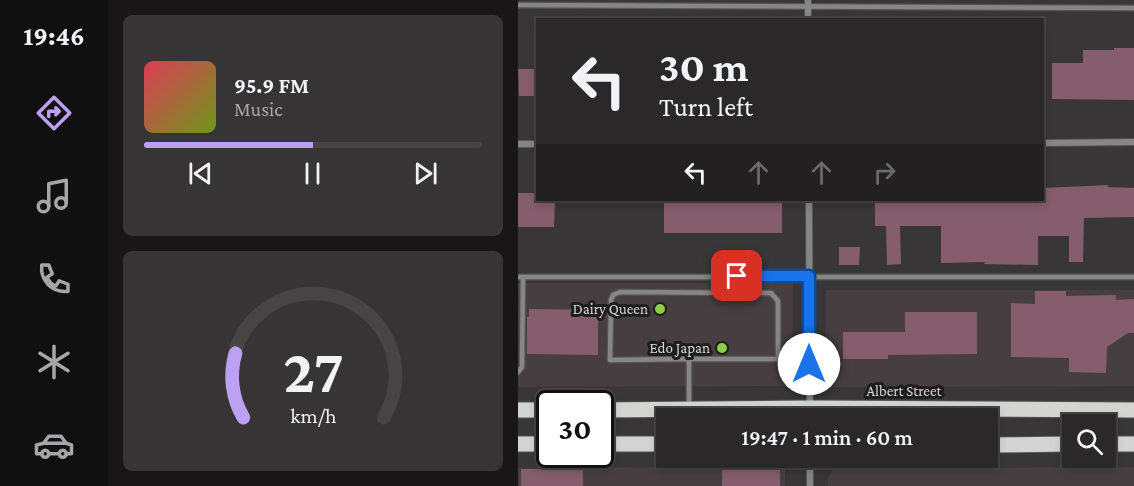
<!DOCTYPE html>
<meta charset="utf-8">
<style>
:root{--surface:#2b2829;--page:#373435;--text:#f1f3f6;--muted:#a6a6a8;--line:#474446;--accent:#bca0f2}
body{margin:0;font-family:"Crimson Pro",serif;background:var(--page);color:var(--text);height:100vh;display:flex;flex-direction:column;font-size:22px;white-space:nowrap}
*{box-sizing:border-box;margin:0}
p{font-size:20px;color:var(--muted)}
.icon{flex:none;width:33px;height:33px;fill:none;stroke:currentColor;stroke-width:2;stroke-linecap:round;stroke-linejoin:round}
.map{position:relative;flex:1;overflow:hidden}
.drawer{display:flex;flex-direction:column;gap:15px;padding:15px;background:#181617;width:410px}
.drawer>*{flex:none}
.hud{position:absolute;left:18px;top:18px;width:508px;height:183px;border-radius:0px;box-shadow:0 3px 9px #0003,0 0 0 2px var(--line);background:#2b2829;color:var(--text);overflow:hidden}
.fabs{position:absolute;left:544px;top:414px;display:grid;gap:12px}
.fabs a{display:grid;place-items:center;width:54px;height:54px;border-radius:0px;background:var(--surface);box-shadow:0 3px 9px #0003,0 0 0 2px var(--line);font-size:30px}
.speed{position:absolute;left:18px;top:390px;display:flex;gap:12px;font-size:30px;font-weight:700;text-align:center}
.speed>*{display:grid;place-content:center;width:78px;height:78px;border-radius:50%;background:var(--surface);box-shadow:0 3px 9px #0003,0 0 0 2px var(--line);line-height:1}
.speed .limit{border:3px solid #111;border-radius:9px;background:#fff;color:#111}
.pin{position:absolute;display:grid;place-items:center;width:51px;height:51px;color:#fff;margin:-26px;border-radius:12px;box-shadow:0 3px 9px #0006}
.me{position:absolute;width:66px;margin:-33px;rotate:0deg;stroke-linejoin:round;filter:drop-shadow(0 0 4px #0008)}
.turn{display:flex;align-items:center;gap:21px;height:126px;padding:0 24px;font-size:27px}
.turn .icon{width:78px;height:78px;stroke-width:2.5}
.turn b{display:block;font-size:42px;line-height:51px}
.lanes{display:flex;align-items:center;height:57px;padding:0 24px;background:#0003;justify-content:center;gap:30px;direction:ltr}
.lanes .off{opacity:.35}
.drawer .card{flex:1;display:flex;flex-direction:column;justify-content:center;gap:9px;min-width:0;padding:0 21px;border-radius:9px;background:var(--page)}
.drawer .dial{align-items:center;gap:0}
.dial svg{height:156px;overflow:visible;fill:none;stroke:var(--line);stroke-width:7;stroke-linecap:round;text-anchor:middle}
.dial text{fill:var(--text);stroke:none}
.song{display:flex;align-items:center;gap:18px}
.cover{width:72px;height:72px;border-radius:9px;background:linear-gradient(135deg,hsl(350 70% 55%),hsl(80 70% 35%))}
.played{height:6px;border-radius:3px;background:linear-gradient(90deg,var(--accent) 50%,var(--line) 50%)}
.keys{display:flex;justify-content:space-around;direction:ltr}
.trip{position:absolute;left:138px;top:408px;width:342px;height:60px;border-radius:0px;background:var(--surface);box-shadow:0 3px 9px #0003,0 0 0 2px var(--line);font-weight:600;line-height:60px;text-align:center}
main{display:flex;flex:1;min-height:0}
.menu{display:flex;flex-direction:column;width:108px;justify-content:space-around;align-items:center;background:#111010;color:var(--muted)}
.menu .icon{width:42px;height:42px}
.menu .selected{color:var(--accent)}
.menu b{font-size:27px;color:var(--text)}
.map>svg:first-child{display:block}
.built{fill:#473e41}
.building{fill:#855d6c}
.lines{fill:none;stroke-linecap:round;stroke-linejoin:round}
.service-casing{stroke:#555353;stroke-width:7}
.minor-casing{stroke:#555353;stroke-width:8}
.primary-casing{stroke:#555353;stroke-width:17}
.service{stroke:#858685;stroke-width:4.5}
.minor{stroke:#858685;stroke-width:6}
.primary{stroke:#d3d5d2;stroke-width:15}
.route-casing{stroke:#114b97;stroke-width:15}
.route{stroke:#1a73e8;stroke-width:10}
.poi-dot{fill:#8dce44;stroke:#1f1e1e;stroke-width:2}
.labels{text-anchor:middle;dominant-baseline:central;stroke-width:6;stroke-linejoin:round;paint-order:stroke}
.poi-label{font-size:15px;fill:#d6d5d5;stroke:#1f1e1e;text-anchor:end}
.street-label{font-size:15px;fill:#d6d5d5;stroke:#1f1e1e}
</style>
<main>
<nav class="menu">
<b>19:46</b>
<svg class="icon selected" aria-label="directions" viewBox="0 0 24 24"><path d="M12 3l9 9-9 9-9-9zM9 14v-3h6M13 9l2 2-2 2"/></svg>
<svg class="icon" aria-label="music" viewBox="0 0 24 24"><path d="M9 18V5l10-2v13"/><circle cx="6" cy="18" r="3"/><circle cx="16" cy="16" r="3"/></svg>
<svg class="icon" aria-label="phone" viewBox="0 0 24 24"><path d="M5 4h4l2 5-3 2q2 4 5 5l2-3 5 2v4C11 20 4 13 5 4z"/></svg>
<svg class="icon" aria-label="climate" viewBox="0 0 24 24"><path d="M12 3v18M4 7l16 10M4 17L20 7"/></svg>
<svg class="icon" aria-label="car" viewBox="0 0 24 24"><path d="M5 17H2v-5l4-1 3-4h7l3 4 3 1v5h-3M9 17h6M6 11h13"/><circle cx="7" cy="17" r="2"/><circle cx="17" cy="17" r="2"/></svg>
</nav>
<section class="drawer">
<div class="card">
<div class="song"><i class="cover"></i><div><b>95.9 FM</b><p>Music</p></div></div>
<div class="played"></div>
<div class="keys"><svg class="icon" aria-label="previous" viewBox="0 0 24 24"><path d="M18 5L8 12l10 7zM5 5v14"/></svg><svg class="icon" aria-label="pause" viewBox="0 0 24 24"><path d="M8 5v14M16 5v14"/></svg><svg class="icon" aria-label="next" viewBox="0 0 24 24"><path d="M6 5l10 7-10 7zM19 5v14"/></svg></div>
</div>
<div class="card dial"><svg viewBox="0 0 100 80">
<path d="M14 69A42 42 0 1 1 86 69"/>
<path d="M14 69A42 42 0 0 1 10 36" stroke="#bca0f2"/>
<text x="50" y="56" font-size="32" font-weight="700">27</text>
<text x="50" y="72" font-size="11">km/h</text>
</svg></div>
</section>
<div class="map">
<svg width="617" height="486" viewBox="0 0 617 486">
<rect width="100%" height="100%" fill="#393637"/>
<path class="built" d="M0 283H275L274 386 0 387Z
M308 290H616V386L315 387 307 375Z
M267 467V486H0V468Z
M616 467V486H310V481H309L315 469Z"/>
<path class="building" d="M596 48H617V100L534 99V63H565V50H596Z
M0 69H19V96H1Z
M590 185V187L617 188V217L566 218 565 262H551V236H520V265L466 264 467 262 423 263V226H382L383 264 369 265 368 226H357V200H525V188Z
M0 193H20V200H37L36 227H0Z
M146 200H264V233H146Z
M321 247H342L341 265H321Z
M517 291H548V296L598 295V300L617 299V333H610L589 347 588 373 551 372V358L493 357V303L517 304Z
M11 309 80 310V355L9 354V317H11Z
M387 312H459V354L370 355V359H325V332H387Z
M262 468V486H204V469Z
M3 469H65V486H3Z"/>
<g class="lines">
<g class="service-casing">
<path id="service" d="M0 5 617 8
M0 277H617
M0 372 4 367 5 277
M171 407V359H260V301L253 293 102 292 95 295 93 300 92 360 171 359"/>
</g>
<g class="minor-casing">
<path id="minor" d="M290 0V20
M525 143 617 142
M0 144H20
M291 200 292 418
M292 458V486"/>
</g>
<g class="primary-casing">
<path id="primary" d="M0 410H32
M82 410 292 408 617 410
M0 444H32
M82 444H148
M588 444H617
M470 445 555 444"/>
</g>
<use href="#service" class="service"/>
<use href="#minor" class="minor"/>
<use href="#primary" class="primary"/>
</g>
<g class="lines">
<g class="route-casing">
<path id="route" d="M219 276H291V364"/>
</g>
<use href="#route" class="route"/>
</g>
<g class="poi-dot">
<circle cx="142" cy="309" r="6"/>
<circle cx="204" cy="348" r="6"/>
</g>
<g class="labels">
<g class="poi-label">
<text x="130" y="309">Dairy Queen</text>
<text x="192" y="348">Edo Japan</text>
</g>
<g class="street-label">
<text x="386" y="391">Albert Street</text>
</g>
</g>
</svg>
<div class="fabs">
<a><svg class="icon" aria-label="search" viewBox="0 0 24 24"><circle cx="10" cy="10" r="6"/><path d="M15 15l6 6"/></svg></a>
</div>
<div class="speed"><div class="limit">30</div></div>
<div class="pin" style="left:219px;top:276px;background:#d93025"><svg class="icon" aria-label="arrive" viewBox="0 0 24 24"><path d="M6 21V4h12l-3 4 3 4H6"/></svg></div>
<svg class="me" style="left:291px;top:364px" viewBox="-20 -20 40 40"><circle r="19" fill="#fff"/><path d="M0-13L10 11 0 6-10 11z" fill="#1a73e8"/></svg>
<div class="trip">19:47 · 1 min · 60 m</div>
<div class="hud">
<div class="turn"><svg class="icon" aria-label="left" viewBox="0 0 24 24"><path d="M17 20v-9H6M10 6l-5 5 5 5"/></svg><div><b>30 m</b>Turn left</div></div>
<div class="lanes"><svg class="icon" aria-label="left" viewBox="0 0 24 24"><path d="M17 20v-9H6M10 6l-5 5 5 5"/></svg><svg class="icon off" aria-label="ahead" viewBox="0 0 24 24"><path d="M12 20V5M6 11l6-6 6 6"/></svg><svg class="icon off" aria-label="ahead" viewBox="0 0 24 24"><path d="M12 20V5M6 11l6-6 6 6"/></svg><svg class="icon off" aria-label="right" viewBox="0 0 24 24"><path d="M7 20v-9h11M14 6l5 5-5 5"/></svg></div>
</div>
</div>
</main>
